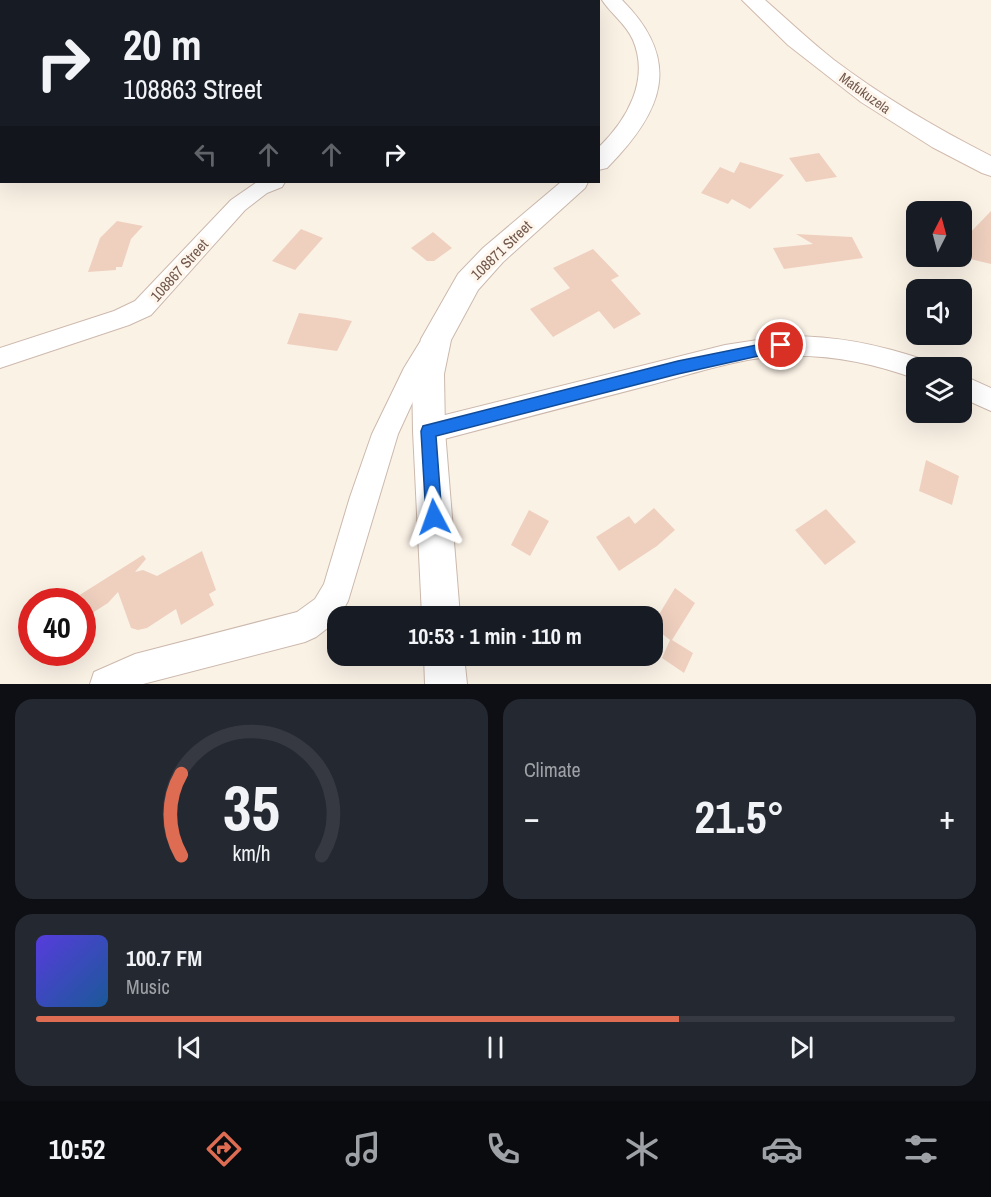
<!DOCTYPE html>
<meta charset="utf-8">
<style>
:root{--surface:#171b24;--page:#242831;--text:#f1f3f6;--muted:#9ea1a6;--line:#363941;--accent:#dd6c52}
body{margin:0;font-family:"Archivo Narrow",sans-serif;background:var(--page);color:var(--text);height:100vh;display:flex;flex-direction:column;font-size:22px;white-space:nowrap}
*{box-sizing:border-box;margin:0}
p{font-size:20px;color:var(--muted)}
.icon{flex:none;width:33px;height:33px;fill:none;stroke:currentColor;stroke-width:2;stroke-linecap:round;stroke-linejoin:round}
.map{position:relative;height:684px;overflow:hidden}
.panel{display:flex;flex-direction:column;gap:15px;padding:15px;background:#0d0f14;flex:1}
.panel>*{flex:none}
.top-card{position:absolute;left:0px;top:0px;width:600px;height:183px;box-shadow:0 6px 24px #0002;background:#171b24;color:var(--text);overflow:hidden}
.needle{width:39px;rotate:6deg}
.buttons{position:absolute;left:906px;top:201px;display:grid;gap:12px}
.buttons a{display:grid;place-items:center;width:66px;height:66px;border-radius:12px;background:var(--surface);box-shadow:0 6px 24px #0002;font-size:30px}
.speed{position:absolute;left:18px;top:588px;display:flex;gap:12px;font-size:30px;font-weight:700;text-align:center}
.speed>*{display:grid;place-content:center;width:78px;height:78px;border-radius:50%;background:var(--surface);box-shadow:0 6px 24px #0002;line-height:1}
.speed .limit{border:9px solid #d22;background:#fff;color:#111}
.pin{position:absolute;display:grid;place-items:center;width:51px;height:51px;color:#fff;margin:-26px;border:3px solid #fff;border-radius:50%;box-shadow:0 2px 6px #0007}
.me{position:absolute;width:66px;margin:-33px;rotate:356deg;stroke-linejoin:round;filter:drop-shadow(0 0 4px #0008)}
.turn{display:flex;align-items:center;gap:21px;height:126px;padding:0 24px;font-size:27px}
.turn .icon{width:78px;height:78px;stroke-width:2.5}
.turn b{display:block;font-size:42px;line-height:51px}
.lanes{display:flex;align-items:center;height:57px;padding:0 24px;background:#0003;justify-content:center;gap:30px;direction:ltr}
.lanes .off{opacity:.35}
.big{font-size:45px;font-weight:700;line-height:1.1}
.panel .widget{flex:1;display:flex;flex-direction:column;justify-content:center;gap:9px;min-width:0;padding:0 21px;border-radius:18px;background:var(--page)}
.panel .dial{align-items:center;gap:0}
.dial svg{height:156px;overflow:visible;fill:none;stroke:var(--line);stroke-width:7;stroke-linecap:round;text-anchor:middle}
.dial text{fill:var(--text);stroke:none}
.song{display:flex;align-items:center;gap:18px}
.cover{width:72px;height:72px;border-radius:9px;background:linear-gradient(135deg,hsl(250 70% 55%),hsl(210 70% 35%))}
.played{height:6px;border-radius:3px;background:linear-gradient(90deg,var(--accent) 70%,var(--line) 70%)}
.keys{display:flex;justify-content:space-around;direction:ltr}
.heat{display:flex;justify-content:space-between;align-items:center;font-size:33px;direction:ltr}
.panel .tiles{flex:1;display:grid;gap:15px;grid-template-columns:1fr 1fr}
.widget:last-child{grid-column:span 2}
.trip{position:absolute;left:327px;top:606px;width:336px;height:60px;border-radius:18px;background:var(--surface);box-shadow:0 6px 24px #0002;font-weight:700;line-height:60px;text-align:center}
.menu{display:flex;height:96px;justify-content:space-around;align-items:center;background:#090b0e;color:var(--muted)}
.menu .icon{width:42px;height:42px}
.menu .selected{color:var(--accent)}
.menu b{font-size:27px;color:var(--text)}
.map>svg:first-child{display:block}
.building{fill:#efd0bf}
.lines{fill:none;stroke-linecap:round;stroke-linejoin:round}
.minor-casing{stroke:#ccb9ad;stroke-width:2}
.tertiary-casing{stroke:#ccb9ad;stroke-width:2}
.secondary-casing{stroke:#d1bbad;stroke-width:2}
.minor{fill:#fff;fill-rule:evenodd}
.tertiary{fill:#fff;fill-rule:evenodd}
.secondary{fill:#fff;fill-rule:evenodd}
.route{fill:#1a73e8;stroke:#114b97;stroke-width:1.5}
.labels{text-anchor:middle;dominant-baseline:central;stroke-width:6;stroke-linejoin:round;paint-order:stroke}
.far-street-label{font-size:14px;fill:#73584c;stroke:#fef6ec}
.street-label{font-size:15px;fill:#73584c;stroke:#fef6ec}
</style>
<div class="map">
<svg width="991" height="684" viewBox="0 0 991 684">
<rect width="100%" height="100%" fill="#fbf2e6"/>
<path class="building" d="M819 153 837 177 806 182 789 158Z
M740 162 784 175 750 209 732 199 728 204 701 193 720 167 734 173Z
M991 211V264L962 257V241Z
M117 221 143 226 131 239 122 267H116V270L88 272 100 238Z
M301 229 323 238 295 270 272 261Z
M433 232 452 248 434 261H427L411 248Z
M796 234 852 237 863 258 784 269 773 248 813 244Z
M593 249 619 276 611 280 641 314 614 329 599 311 553 337 530 309 570 288 553 268Z
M299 313 337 318 352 321 337 351 287 344Z
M926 460 959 476 952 505 919 491Z
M654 508 675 530 657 546 619 571 596 537 629 516 635 524Z
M826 509 856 542 825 565 795 530Z
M529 510 549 521 530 556 511 545Z
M202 551 216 590 209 594 214 605 181 625 176 609 147 628 138 630 131 628 118 592 108 603 86 617 82 602H80L78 596 143 555 146 559 135 572 143 570 157 576Z
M675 588 695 603 672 640 693 653 684 673 662 658 670 640 652 626Z"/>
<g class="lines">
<g class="minor-casing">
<path id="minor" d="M118 0H134L117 2Z
M349 0H365L349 2Z
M0 75H2L0 86Z
M257 182H285L282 187 267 193 245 210 151 315 129 325 0 368V348L114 311 135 301 231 200Z
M783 336C833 335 878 344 925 360L928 368H916V379C873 363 829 354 782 356 739 358 696 373 654 384 579 403 504 423 429 443L420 440 416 431 420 422 429 419 725 345Z
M429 339 438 342 441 349 421 384 398 434 348 601 337 621 316 637 305 642 143 684H90L94 672 135 654 297 612 315 599 324 584 350 497 372 434 404 368 420 342Z
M962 375 991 388V411L962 398Z"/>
</g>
<g class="tertiary-casing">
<path id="tertiary" d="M602 0H622C684 62 662 112 607 168L598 170V148C627 120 650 80 633 40 626 24 611 14 602 0Z
M561 182H588L585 188 503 262 478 290 451 340 444 374 445 431 460 616H422L413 431 412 374 421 339 458 274 483 248Z
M424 656H464L467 684H425Z"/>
</g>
<g class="secondary-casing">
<path id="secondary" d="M742 0H765C788 20 810 41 834 60 883 97 936 128 991 156V176L982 173 932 147 861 102 788 45Z"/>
</g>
<use href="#minor" class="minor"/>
<use href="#tertiary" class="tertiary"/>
<use href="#secondary" class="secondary"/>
</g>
<path class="route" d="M781 340 786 341 788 345 786 350 781 351 678 374 436 436 442 517 440 523 434 525 428 523 426 517 421 431 423 426 678 361Z"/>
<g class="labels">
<g class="far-street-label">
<text transform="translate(865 93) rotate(36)">Mafukuzela</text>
</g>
<g class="street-label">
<text transform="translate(501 250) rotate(-44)">108871 Street</text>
<text transform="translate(179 270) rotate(-48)">108867 Street</text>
</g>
</g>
</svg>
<div class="buttons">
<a><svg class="needle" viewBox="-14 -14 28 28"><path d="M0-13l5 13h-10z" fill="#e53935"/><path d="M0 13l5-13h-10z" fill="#9ea1a6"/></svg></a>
<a><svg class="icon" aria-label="sound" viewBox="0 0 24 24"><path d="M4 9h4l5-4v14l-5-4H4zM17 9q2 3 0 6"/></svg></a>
<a><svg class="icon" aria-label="layers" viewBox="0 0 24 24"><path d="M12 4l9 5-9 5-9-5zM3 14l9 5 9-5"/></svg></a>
</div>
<div class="speed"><div class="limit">40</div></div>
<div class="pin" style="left:781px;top:345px;background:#d93025"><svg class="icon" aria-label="arrive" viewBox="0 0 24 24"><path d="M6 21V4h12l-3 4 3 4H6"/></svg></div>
<svg class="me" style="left:434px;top:517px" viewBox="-20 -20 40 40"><path d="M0-17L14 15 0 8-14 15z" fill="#1a73e8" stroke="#fff" stroke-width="4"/></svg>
<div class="trip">10:53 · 1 min · 110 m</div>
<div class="top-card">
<div class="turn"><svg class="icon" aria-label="right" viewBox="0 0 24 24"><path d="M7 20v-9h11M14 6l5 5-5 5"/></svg><div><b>20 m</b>108863 Street</div></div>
<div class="lanes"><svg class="icon off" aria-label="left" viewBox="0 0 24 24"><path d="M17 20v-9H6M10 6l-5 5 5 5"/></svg><svg class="icon off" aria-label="ahead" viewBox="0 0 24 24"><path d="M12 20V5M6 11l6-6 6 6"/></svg><svg class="icon off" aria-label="ahead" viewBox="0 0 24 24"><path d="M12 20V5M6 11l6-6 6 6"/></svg><svg class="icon" aria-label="right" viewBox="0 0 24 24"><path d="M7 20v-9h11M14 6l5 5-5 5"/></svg></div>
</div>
</div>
<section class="panel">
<div class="tiles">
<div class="widget dial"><svg viewBox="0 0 100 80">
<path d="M14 69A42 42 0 1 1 86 69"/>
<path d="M14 69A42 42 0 0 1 14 27" stroke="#dd6c52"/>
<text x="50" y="56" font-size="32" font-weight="700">35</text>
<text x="50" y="72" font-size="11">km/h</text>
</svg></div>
<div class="widget"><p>Climate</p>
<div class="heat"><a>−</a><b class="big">21.5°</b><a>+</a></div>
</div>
<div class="widget">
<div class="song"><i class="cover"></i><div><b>100.7 FM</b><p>Music</p></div></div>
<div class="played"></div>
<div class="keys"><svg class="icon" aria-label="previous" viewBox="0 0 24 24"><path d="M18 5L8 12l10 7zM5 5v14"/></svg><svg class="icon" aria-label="pause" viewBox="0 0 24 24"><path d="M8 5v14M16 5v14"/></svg><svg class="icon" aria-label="next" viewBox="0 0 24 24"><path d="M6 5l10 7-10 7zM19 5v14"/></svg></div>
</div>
</div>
</section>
<nav class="menu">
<b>10:52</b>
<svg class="icon selected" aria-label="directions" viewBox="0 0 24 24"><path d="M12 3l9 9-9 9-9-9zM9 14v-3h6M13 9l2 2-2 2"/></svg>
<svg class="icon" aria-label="music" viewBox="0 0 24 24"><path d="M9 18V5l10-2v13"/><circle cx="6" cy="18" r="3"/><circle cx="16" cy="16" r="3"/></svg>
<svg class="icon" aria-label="phone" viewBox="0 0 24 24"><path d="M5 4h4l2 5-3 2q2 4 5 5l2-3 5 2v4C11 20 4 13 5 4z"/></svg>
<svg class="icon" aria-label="climate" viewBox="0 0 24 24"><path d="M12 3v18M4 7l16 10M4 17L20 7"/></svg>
<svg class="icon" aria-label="car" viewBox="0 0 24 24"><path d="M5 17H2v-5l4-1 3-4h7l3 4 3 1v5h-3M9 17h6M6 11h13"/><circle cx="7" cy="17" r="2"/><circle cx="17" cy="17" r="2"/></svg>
<svg class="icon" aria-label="filters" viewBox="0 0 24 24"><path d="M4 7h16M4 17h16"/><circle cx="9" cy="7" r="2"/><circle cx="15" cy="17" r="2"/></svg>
</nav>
